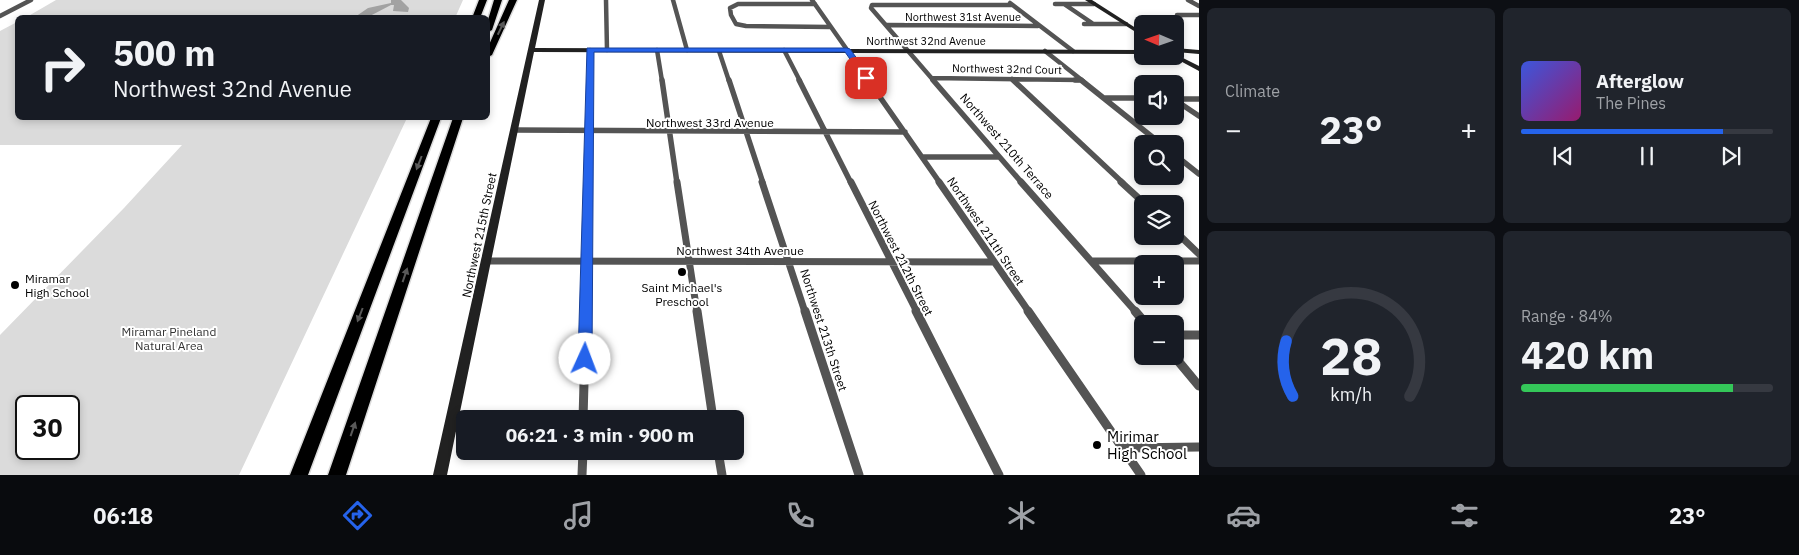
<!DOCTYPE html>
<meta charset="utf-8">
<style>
:root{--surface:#171b24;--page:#20242c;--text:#f1f3f6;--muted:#9ea1a6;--line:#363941;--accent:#2563eb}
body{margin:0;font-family:"IBM Plex Sans",sans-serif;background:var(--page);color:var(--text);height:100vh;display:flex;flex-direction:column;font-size:19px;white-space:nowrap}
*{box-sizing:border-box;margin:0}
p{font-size:16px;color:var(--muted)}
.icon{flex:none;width:28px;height:28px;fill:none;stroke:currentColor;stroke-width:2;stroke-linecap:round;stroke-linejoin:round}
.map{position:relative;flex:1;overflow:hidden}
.sheet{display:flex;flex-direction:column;gap:8px;padding:8px;background:#0d0f14;width:600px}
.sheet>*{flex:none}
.hud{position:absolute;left:15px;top:15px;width:475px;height:105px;border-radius:8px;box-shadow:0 2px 8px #0003;background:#171b24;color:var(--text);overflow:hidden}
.needle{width:32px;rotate:272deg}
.fabs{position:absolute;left:1134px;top:15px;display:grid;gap:10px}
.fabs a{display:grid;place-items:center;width:50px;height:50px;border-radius:8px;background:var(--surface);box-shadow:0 2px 8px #0003;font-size:25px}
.speed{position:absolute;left:15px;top:395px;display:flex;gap:10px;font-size:25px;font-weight:700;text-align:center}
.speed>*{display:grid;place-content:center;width:65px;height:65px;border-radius:50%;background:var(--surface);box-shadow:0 2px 8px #0003;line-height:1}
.speed .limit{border:2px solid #111;border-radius:8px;background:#fff;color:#111}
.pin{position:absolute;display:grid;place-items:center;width:42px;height:42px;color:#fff;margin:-21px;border-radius:10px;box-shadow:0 2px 8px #0006}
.me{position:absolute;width:55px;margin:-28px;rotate:2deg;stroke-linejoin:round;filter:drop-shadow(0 0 4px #0008)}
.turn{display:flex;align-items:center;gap:18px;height:105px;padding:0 15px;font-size:22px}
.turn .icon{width:65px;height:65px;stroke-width:2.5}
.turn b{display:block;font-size:35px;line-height:42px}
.big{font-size:38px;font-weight:700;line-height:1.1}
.sheet .widget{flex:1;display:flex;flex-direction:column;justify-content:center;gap:8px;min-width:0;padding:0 18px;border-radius:8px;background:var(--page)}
.sheet .dial{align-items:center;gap:0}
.dial svg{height:130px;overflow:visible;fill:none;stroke:var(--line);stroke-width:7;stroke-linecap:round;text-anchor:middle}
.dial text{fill:var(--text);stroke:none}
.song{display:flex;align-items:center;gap:15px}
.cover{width:60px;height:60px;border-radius:8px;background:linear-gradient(135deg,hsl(230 70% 55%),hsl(320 70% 35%))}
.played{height:5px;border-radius:2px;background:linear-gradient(90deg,var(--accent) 80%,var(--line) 80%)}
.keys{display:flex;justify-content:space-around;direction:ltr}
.heat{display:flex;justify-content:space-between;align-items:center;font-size:28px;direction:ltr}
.charge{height:8px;border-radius:4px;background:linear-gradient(90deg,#34c759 84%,var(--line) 0)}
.sheet .tiles{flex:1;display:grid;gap:8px;grid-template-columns:repeat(2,1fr)}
.trip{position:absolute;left:456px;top:410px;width:288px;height:50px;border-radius:8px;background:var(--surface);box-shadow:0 2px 8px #0003;font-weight:700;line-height:50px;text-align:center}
.tabs{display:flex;height:80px;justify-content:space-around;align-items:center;background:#090b0e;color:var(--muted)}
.tabs .icon{width:35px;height:35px}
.tabs .current{color:var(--accent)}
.tabs b{font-size:22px;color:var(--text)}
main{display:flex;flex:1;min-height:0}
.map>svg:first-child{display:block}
.green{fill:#dbdbdb;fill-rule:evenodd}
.water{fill:#a2a2a2}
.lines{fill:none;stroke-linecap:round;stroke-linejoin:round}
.highway-casing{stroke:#dbdbdb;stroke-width:3}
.street-far3{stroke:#545454;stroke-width:4.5}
.street-far2{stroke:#545454;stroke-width:5.5}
.street-far1{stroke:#545454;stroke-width:7}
.street{stroke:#545454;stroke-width:9}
.secondary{fill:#212121;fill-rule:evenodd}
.highway{fill:#000;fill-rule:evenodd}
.oneway{fill:#595959}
.route{fill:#2563eb;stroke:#184099}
.poi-dot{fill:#000;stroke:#fff;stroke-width:2}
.labels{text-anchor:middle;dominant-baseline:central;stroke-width:4;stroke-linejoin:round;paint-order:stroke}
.far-street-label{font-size:11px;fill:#000;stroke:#fff}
.street-label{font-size:12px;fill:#000;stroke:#fff}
.poi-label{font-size:12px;fill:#000;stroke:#fff;text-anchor:start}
.park-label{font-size:12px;fill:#323232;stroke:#fff}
.near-poi-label{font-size:15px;fill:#000;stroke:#fff;text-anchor:start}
</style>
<main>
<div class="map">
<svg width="1199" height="475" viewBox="0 0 1199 475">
<rect width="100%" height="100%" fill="#fff"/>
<path class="green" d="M56 0H463L455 18H25Z
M17 22 18 118H407L239 475H0V335L124 208 182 145H0V31ZM69 406V449H26V406Z"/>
<path class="water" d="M391 0H401L409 8 408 12 393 11 394 5H391L368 17H355L368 8 391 3Z"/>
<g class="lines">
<g class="highway-casing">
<path id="highway" d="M479 0H487L480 18H472Z
M494 0H502L492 30 488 32V20Z
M509 0H517L492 55 488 57V47Z
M431 118H441L308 475H290Z
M453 118H463L346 475H328Z"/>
</g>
<path class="street-far3" d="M606 0 607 50
M673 0 687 50
M812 0 869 81
M1188 0 1199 6
M1010 3 1073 51
M815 4H738L730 8 731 15 736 24 746 26 830 27
M1055 4H1094
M1064 4 1092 23
M1177 15H1199
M0 16 31 0
M1084 24H1126
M887 25 1038 26
M657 50 662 81
M784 50 800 81
M719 51 729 81
M1045 51 1083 81
M932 78 1080 80
M1012 79 1014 81
M590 81V50
M934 81 871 8 872 5H1012"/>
<path class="street-far2" d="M662 80 677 183
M729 80 763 183
M799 80 851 183
M868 80 940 183
M933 80 1022 183
M1013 80 1123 183
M1075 80H1080
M1081 80 1161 144
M1104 98H1142
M1175 99H1199
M1175 100 1199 116
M514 130 905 132
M1175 155 1199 174
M923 157H999
M589 183 590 80"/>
<path class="street-far1" d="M677 182 697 312
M762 182 805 312
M851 182 917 312
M939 182 1029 312
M1021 182 1136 312
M1121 182 1145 204
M1175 231 1199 254
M486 261 993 262
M1092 261H1199
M586 312 589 182"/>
<path class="street" d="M697 311 713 419
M805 311 859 475
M916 311 999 475
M1028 311 1141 475
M1135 311 1146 324
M1175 335H1199
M1174 356 1199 386
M583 419 586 311
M1124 448 1199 447
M718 451 722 475
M582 475 583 451"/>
<path class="secondary" d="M539 0H545L535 48 1142 50V54L534 52 447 475H433Z
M1085 0H1092L1142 32V36Z
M1175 48 1199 50V54L1176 52Z
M1175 54 1199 66V71L1171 56H1175Z"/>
<use href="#highway" class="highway"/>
</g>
<defs><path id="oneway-solid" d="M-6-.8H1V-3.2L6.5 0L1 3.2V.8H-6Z" transform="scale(1.25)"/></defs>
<g class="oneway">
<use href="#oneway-solid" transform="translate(501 28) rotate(-64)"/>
<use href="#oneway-solid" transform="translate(419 163) rotate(111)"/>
<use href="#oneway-solid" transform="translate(405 275) rotate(-71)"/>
<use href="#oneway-solid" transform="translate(360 315) rotate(111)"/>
<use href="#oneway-solid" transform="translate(353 429) rotate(-71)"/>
</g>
<path class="route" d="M587 48H847L850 49 871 78 864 79 845 52H594L592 359 590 363 585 365 580 363 578 359Z"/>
<g class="poi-dot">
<circle cx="682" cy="272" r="5"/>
<circle cx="15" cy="285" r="5"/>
<circle cx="1097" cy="445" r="5"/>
</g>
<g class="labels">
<g class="far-street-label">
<text x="963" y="17">Northwest 31st Avenue</text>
<text x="926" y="41">Northwest 32nd Avenue</text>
<text transform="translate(1007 69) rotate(1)">Northwest 32nd Court</text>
</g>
<g class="street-label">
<text x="710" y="122">Northwest 33rd Avenue</text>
<text transform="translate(1007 146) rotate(49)">Northwest 210th Terrace</text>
<text transform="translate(986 231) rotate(56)">Northwest 211th Street</text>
<text transform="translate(479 235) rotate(-78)">Northwest 215th Street</text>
<text x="740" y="250">Northwest 34th Avenue</text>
<text transform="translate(901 258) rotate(63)">Northwest 212th Street</text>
<text transform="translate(824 330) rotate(72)">Northwest 213th Street</text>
</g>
<g class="poi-label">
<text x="25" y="278">Miramar<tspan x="25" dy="14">High School</tspan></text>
<text x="682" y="287" text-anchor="middle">Saint Michael's<tspan x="682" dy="14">Preschool</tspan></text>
</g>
<g class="park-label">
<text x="169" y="331">Miramar Pineland<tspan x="169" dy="14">Natural Area</tspan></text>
</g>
<g class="near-poi-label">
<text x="1107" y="436">Mirimar<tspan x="1107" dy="17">High School</tspan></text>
</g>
</g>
</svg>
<div class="fabs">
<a><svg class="needle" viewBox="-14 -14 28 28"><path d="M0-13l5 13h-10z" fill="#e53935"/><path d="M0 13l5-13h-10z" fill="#9ea1a6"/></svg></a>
<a><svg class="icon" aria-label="sound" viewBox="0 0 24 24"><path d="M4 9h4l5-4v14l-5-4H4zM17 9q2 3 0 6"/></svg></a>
<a><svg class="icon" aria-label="search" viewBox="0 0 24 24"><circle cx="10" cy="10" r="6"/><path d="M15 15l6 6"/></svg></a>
<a><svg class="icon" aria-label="layers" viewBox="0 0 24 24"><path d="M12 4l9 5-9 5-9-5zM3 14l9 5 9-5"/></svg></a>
<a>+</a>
<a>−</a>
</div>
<div class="speed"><div class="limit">30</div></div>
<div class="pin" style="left:866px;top:78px;background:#d93025"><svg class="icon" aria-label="arrive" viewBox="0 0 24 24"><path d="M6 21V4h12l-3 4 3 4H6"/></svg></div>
<svg class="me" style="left:585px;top:359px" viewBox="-20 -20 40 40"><circle r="19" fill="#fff"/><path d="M0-13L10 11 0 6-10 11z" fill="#2563eb"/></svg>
<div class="trip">06:21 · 3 min · 900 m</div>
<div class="hud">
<div class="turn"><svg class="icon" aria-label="right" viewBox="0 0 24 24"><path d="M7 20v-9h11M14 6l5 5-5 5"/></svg><div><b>500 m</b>Northwest 32nd Avenue</div></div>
</div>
</div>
<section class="sheet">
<div class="tiles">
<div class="widget"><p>Climate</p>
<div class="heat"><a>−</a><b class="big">23°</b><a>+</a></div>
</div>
<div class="widget">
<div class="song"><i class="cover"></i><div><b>Afterglow</b><p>The Pines</p></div></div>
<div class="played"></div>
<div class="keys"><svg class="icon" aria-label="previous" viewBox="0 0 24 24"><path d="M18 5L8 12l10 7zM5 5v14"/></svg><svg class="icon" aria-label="pause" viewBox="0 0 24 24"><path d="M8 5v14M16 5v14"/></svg><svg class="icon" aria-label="next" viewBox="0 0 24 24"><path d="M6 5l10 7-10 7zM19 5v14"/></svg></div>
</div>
<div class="widget dial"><svg viewBox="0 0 100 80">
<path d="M14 69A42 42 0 1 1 86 69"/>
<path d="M14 69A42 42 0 0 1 10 35" stroke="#2563eb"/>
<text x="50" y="56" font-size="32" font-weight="700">28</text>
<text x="50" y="72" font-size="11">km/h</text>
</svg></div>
<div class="widget"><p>Range · 84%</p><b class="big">420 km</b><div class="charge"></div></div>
</div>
</section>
</main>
<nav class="tabs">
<b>06:18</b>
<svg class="icon current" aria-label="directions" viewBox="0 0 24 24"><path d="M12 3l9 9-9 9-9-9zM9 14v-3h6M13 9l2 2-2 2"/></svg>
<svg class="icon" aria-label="music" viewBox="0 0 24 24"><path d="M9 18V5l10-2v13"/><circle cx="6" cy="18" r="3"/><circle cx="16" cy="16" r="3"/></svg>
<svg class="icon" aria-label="phone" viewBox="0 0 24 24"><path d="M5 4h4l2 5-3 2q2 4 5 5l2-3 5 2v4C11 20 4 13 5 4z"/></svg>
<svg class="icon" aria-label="climate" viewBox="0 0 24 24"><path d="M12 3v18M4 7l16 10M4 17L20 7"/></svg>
<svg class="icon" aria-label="car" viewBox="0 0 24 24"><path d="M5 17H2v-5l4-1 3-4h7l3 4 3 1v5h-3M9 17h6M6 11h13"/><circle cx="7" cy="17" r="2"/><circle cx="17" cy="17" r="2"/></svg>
<svg class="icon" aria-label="filters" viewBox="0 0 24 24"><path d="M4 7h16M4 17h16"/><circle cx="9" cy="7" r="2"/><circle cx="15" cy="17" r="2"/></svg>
<b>23°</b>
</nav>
